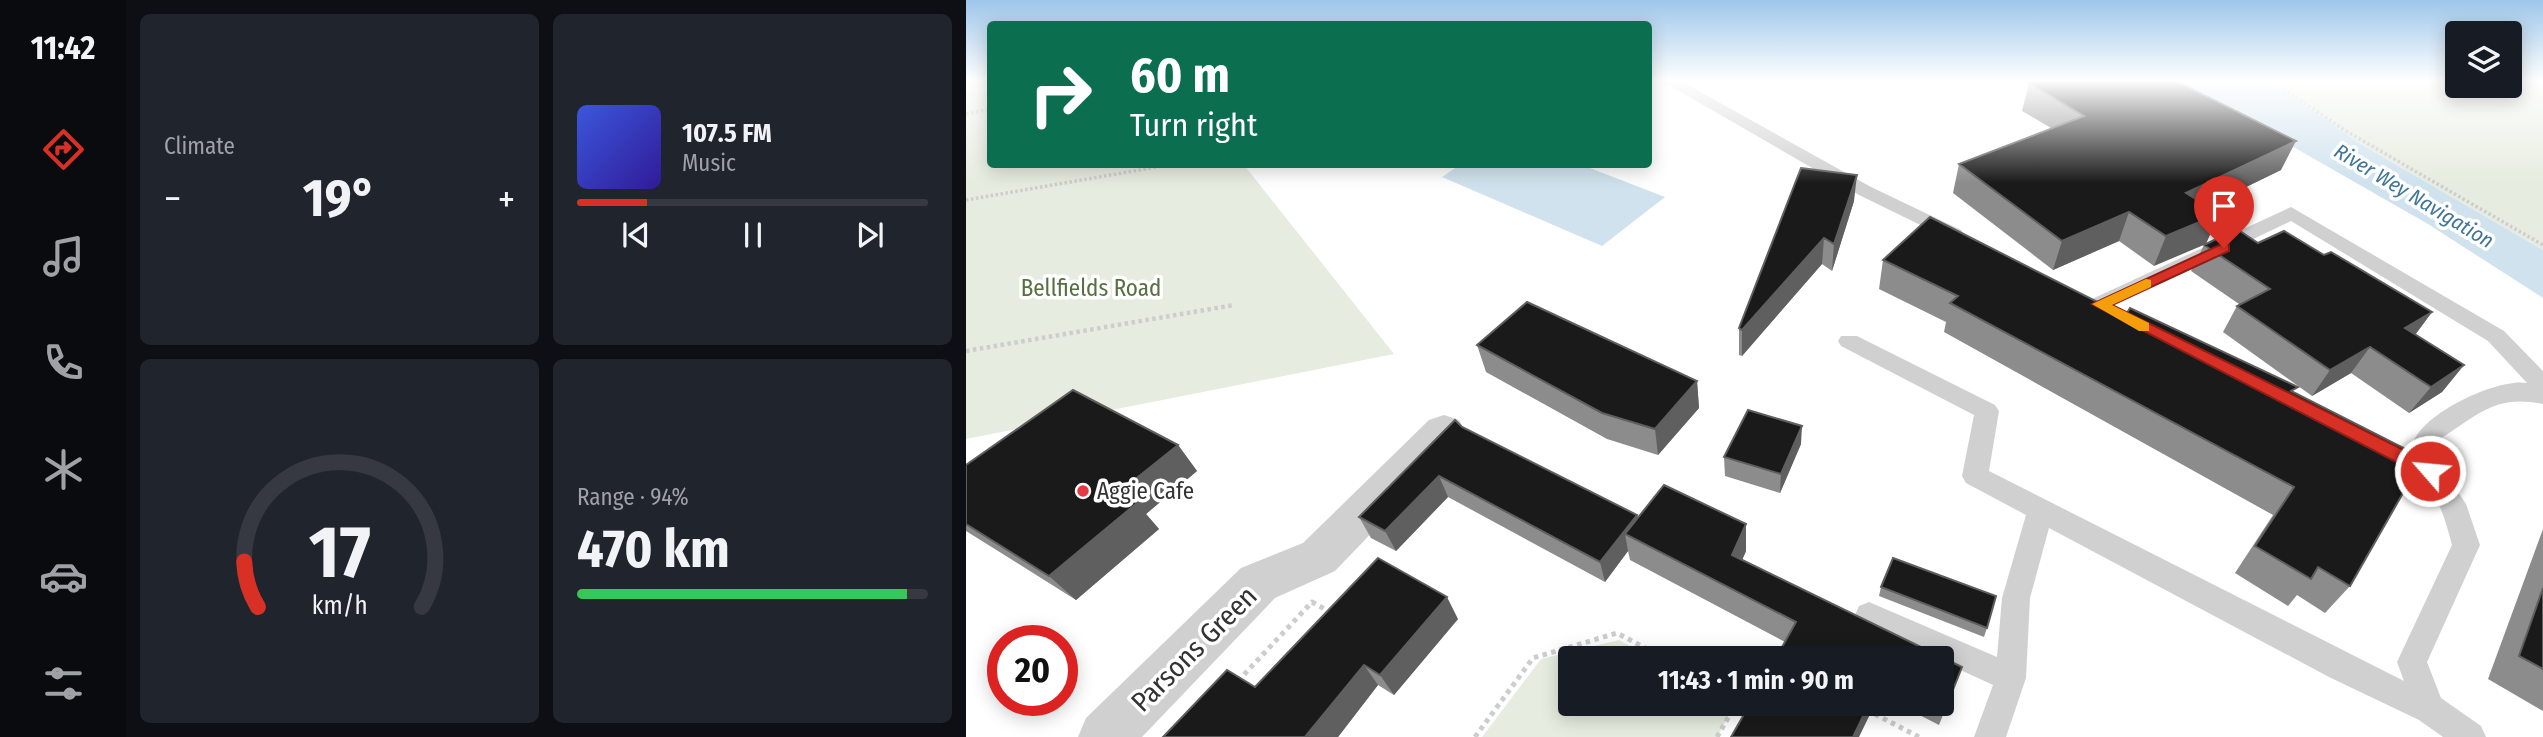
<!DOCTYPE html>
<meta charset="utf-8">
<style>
:root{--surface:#171b24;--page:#20242c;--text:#f1f3f6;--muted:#9ea1a6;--line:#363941;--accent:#d93025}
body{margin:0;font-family:"Fira Sans Condensed",sans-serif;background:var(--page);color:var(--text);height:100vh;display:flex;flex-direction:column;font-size:26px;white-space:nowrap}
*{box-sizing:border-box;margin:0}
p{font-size:23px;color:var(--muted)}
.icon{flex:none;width:38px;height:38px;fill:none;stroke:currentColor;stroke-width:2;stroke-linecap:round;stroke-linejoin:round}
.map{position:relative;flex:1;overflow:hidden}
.sheet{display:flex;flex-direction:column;gap:14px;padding:14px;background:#0d0f14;width:840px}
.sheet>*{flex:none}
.top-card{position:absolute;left:21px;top:21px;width:665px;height:147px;border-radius:7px;box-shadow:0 4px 18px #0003;background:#0b6e4f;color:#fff;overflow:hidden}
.controls{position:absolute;left:1479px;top:21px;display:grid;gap:14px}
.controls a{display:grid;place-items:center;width:77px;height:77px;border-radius:7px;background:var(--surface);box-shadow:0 4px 18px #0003;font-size:35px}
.speed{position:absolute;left:21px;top:625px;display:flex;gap:14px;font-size:35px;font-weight:700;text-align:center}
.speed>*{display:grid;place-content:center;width:91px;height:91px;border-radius:50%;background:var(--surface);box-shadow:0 4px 18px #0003;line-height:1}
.speed .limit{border:10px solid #d22;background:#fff;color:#111}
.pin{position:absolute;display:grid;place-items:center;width:60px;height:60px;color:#fff;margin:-72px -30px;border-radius:50% 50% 50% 0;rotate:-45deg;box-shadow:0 0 7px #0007}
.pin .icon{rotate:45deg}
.me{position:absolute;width:77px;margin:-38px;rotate:297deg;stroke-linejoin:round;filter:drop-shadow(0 0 5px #0008)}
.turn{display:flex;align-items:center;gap:24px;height:147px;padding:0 28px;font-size:32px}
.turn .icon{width:91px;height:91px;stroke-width:2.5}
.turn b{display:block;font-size:49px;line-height:60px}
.big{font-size:52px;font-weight:700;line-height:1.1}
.sheet .widget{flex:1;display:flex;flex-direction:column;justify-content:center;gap:10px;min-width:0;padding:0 24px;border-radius:10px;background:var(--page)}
.sheet .dial{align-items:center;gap:0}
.dial svg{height:182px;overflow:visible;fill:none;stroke:var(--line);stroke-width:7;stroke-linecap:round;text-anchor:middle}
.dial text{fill:var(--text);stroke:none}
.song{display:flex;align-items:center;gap:21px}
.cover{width:84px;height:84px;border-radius:10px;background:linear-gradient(135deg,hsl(230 70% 55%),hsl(250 70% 35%))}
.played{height:7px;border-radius:4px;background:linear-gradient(90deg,var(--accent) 20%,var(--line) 20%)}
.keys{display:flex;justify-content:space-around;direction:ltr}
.heat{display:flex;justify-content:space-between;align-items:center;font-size:38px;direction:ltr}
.charge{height:10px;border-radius:5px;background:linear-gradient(90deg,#34c759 94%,var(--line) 0)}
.sheet .tiles{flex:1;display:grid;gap:14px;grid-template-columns:repeat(2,1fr)}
.trip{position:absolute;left:592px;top:646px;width:396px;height:70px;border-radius:7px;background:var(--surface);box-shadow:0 4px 18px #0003;font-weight:700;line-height:70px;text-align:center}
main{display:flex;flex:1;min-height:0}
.menu{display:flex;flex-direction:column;width:126px;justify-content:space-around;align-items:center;background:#090b0e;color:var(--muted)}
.menu .icon{width:49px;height:49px}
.menu .current{color:var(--accent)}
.menu b{font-size:32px;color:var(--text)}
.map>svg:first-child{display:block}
.green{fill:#e6ecdf}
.water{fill:#cfe2ee}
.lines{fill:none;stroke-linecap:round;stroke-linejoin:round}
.path-far2{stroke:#cdcdcd;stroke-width:3.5;stroke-dasharray:2.5 2.5;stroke-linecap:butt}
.path-far1{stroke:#cdcdcd;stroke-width:4.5;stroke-dasharray:3.5 3.5;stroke-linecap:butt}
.path{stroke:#cdcdcd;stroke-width:5;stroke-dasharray:4.5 4.5;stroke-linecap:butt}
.service{fill:#d0d0d0;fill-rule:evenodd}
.minor{fill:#d0d0d0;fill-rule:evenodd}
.wall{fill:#8c8c8c}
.shaded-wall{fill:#5f5f5f}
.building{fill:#1a1a1a;stroke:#5f5f5f;stroke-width:2}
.route{fill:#d93025;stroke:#8d1f18;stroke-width:2}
.slow{fill:#f59e0b}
.poi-dot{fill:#e63946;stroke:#fff;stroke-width:2.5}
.labels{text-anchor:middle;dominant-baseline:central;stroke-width:7;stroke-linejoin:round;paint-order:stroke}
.far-water-label{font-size:21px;font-style:italic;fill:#3f7597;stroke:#fff}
.park-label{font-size:23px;fill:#56703f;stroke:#fff}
.poi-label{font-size:23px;fill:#333;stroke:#fff;text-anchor:start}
.near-street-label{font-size:28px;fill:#333;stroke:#fff}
</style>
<main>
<nav class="menu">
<b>11:42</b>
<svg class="icon current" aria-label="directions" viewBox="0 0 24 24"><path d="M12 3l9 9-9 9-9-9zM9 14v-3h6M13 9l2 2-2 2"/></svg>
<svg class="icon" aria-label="music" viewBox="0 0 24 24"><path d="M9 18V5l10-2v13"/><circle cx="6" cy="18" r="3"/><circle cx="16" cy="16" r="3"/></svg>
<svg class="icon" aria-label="phone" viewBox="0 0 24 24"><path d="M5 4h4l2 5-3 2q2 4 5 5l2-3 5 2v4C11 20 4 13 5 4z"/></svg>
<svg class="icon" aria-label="climate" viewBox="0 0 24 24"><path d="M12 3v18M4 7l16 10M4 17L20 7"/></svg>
<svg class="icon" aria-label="car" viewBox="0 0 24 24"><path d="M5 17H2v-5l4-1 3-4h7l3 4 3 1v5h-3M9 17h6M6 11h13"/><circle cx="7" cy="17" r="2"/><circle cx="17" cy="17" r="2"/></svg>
<svg class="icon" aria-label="filters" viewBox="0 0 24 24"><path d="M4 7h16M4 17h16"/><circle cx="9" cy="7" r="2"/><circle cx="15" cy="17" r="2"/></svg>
</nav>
<section class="sheet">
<div class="tiles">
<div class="widget"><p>Climate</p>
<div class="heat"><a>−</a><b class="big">19°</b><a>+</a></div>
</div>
<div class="widget">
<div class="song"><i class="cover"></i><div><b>107.5 FM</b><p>Music</p></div></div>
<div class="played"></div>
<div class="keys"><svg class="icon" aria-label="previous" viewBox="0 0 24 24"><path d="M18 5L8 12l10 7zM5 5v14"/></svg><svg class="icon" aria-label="pause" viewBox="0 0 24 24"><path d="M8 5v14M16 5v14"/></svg><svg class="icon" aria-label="next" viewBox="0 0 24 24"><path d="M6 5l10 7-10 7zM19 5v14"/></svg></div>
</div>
<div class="widget dial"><svg viewBox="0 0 100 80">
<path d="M14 69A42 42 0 1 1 86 69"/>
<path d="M14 69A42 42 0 0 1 8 49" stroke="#d93025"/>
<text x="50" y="56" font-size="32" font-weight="700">17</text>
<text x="50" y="72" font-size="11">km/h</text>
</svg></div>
<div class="widget"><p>Range · 94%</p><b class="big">470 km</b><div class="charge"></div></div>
</div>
</section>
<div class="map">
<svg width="1577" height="737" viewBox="0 0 1577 737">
<rect width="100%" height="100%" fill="#fff"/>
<path class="green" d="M0 80H24V164L278 165 428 354 0 439Z
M1293 80H1491V86H1544V80H1577V250L1393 143 1328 97Z
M653 640 686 658H604V704H769L751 737H516L575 659Z"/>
<path class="water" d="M1210 80H1293L1328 97 1393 143 1577 250V298L1462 224Z
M495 164 616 165 699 197 636 246 476 177Z"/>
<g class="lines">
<path class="path-far2" d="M1294 80 1325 94 1380 131 1577 245
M0 114 24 109
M0 200 208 164"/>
<path class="path-far1" d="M0 351 268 305"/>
<path class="path" d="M272 681 346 602 366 613
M901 710 953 737
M509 737 567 658 651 633 698 658
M751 737 770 704"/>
<path class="service" d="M694 80H713L905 187 995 230 998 234 988 240 981 238 893 195Z
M1325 207 1538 331 1577 371V404C1529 394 1512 415 1474 439L1469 447 1476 468 1500 504 1514 545 1461 662 1475 698 1515 726 1520 737H1477L1453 720 1363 677 1083 528 1064 598 1060 678 1040 737H1008L1027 685 975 661V658H967L893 624 889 615 893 606 903 602 1031 657 1036 598 1060 515 1000 483 996 476 1008 415 875 346 872 341 875 336H891L1029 405 1033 411 1023 471 1438 681 1431 662 1486 545C1480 522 1473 496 1456 479 1443 467 1422 468 1414 452L1417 445 1426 442 1446 450C1445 418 1531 377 1561 383L1522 341 1325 221 1140 309 1133 311 1122 304 1126 299Z"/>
<path class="minor" d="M478 415 493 420 499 431 493 442 369 571 309 598 176 737H112L120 718 275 568 337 543 463 420Z"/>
</g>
<path class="wall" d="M1063 83 1315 170 1241 206 1188 266 1153 241 1087 270 987 193 993 164 1085 128 1056 111Z
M888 201 866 271 856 264 776 356 773 355V328Z
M1292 243 1358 255 1466 312 1449 335 1498 365 1476 392 1443 413 1385 373 1346 396 1257 332 1271 306 1273 304 1225 271 1238 245Z
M917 260 1159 316 1328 393 1384 586 1359 613 1331 595 1322 606 1269 573 1307 515 978 332 980 322 913 289Z
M511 345 731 381 733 408 692 455 641 439 520 372Z
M489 420 496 427 671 515 672 518 698 485 780 524V551L776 560 996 667 973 725 932 704H975V658H810L819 642 664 560 662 551 639 582 482 497 430 551 405 538 393 517Z
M835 444 814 493 759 476 758 457Z
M212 445 231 471 180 514 193 529 110 600 0 531V465Z
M1577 529V711L1522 679Z
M915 587 1021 628 1018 637 913 596Z
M492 619 428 695 412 685 372 737H197L289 687Z"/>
<path class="shaded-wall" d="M1330 141 1315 170 1208 222 1220 193Z
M891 175 888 201 866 271 868 244Z
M1163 212 1153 241 1087 270 1096 241Z
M1253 214 1240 244 1188 266 1200 236Z
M858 238 856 264 776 356V330Z
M1466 312 1446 339 1439 328Z
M1404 347 1385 373 1346 396 1364 370Z
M1498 365 1476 392 1443 413 1465 387Z
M731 381 733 408 692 455 689 429Z
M836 426 835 444 814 493 815 474Z
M212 445 231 471 180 514 193 529 110 600 83 576 152 493Z
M473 476 482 497 430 551 419 531Z
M671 515 675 535 659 534 662 551 639 582 634 562Z
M780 524V551L767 581 766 555Z
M481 597 492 619 428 695 414 675Z
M398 665 412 685 372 737H339Z
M903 704H909L893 737H887Z"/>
<path class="building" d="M1073 80H1208L1330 141 1220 193 1253 214 1200 236 1163 212 1096 241 993 164 1118 116 1063 83Z
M835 168 891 175 868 244 858 238 776 330 773 328Z
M964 217 1159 316 1164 308 1332 387 1325 391 1457 458 1384 586 1352 567 1345 579 1289 546 1328 487 984 303 992 296 917 260Z
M1271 229 1292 243 1318 231 1358 255 1365 252 1466 312 1439 328 1498 365 1465 387 1404 347 1364 370 1271 306 1304 289 1238 245Z
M561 302 731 381 689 429 636 413 511 345Z
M107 390 212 445 152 493 171 503 83 576 0 524V465Z
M782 410 836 426 815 474 758 457Z
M489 420 496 427 671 515 634 562 473 476 419 531 393 517Z
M698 485 780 524 766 555 996 667 982 702 975 698V658H810L830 622 659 534Z
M412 558 481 597 414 675 398 665 339 737H197L261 670 289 687Z
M927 558 1030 596 1021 628 915 587Z
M1577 588V669L1553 656Z
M784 704H903L887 737H765Z"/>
<linearGradient id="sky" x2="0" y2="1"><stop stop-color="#9ec6ea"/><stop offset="0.44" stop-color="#fff"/><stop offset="1" stop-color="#fff" stop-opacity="0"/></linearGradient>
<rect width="1577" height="183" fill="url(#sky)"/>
<path class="route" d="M1258 243 1263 245V251L1146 305 1470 466 1473 471 1470 476H1457L1126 304Z"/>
<path class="slow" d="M1180 279 1185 280V287L1146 305 1183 323V331H1173L1126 304Z"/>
<circle class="poi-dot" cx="117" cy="491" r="7"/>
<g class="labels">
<g class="far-water-label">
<text transform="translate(1448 196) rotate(31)">River Wey Navigation</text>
</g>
<g class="park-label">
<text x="125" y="288">Bellfields Road</text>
</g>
<g class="poi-label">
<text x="131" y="491">Aggie Cafe</text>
</g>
<g class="near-street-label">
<text transform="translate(228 649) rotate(-45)">Parsons Green</text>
</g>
</g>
</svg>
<div class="controls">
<a><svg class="icon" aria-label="layers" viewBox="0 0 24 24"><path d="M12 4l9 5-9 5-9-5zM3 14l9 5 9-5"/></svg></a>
</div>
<div class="speed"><div class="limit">20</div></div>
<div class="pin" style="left:1258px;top:248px;background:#d93025"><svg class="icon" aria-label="arrive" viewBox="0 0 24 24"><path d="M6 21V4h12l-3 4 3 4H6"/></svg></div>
<svg class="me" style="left:1464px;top:471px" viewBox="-20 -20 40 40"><circle r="17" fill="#d93025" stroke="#fff" stroke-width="3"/><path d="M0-11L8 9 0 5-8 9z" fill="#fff"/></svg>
<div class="trip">11:43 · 1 min · 90 m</div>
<div class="top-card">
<div class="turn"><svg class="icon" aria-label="right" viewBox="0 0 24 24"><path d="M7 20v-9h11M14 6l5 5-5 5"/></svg><div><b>60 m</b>Turn right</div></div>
</div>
</div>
</main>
